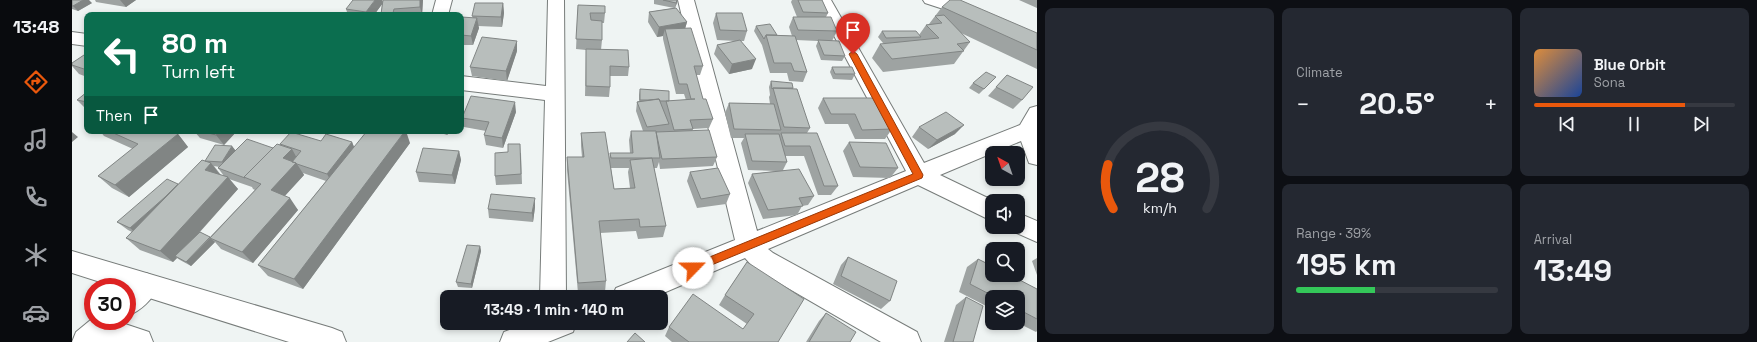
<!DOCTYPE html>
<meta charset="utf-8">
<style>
:root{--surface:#171b24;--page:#242831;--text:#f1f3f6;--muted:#9ea1a6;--line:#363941;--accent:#ea580c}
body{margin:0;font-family:"Space Grotesk",sans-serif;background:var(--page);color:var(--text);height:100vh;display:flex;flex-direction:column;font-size:15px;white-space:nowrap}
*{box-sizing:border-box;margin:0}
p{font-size:13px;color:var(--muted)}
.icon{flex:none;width:22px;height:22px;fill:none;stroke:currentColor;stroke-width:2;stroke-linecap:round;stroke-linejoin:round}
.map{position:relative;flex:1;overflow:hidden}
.side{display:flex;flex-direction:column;gap:8px;padding:8px;background:#0d0f14;width:720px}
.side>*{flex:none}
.banner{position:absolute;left:12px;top:12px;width:380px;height:122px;border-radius:8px;box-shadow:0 2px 6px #0003;background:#0b6e4f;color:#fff;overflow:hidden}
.needle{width:26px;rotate:320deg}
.buttons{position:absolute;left:913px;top:146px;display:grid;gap:8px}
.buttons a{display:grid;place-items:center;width:40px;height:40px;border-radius:8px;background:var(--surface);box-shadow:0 2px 6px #0003;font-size:20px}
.speed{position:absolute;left:12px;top:278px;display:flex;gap:8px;font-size:20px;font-weight:700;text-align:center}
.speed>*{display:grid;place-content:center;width:52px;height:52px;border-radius:50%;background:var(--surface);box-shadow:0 2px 6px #0003;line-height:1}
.speed .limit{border:6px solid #d22;background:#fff;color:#111}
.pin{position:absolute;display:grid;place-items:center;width:34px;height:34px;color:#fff;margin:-41px -17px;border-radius:50% 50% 50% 0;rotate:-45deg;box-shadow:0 0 4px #0007}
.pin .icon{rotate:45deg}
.me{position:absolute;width:44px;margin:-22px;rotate:67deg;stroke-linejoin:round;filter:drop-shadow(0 0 3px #0008)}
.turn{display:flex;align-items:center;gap:14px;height:84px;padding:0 12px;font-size:18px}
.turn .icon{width:52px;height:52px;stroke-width:2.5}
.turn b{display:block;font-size:28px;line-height:34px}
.then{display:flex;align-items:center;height:38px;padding:0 12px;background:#0003;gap:8px;font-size:15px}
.big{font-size:30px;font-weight:800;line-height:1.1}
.side .tile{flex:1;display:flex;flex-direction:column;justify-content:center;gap:6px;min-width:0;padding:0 14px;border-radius:8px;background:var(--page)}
.side .dial{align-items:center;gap:0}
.dial svg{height:104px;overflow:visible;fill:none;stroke:var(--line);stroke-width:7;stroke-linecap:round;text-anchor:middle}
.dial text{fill:var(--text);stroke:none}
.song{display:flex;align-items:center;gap:12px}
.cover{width:48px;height:48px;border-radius:6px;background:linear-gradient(135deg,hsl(30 70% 55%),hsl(220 70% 35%))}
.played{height:4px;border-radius:2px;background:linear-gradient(90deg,var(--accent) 75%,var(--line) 75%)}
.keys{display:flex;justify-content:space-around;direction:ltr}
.heat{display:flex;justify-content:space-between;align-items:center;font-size:22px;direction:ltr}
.charge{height:6px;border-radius:3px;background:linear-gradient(90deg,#34c759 39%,var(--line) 0)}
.side .tiles{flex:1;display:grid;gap:8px;grid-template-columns:repeat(3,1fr)}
.tile:first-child{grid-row:span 2}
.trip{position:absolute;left:368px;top:290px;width:228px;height:40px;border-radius:8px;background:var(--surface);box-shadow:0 2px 6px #0003;font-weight:800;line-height:40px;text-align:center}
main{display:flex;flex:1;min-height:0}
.tabs{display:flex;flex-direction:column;width:72px;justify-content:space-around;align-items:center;background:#090b0e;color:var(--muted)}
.tabs .icon{width:28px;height:28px}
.tabs .current{color:var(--accent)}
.tabs b{font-size:18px;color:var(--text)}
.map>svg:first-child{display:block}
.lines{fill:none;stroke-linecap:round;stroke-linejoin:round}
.minor-casing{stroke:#777c7a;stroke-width:2}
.major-casing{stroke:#777c7a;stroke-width:2}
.minor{fill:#fff;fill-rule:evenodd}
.major{fill:#fff;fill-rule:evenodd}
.wall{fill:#9ea3a2;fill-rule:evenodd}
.shaded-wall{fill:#818584}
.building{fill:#b8bebc;stroke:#818584}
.route{fill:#ea580c;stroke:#983908}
</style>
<main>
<nav class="tabs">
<b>13:48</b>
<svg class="icon current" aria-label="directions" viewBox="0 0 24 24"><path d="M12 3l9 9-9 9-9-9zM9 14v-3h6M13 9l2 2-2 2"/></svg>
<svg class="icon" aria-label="music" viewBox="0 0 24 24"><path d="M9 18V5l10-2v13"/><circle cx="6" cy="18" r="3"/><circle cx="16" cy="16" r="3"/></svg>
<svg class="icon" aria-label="phone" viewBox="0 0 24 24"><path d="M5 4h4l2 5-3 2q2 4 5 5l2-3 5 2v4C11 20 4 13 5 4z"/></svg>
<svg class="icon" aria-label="climate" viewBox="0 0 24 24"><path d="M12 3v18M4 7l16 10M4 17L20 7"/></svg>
<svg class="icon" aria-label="car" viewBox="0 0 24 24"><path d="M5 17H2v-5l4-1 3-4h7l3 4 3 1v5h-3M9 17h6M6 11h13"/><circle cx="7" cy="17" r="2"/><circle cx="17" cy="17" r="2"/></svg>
</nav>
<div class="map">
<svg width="965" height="342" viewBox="0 0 965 342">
<rect width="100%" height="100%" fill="#eff4f3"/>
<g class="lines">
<g class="minor-casing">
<path id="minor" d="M364 0H380L376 15H360Z
M476 0H492L494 297H468L473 100 389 90V76L474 86Z
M606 0H622L685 231 834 171 743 0H759L852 163 948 125 958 108 965 106V165L957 163 949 141 868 175 922 201H920V221L846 185 696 249 701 253 845 332 849 342H809L683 269 673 258 582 297H540L544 288 663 240Z
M851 0H879L908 10 910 14 908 18 902 19 853 3Z
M0 32 15 34V46L0 44Z
M946 213 965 221V242L938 230 936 227H946Z
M74 273 83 277 87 285C81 299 69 311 55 316L54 287 65 277Z
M21 318V321H51L50 323 77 332 81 342H0L4 332Z
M456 323H504L501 332 476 342H428L432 332Z"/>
</g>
<g class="major-casing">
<path id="major" d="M0 251 260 328 270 332 274 342H217L55 291V287H44L0 273Z"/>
</g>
<use href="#minor" class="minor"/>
<use href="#major" class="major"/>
</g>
<path class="wall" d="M0 0 20 3 6 11 0 9Z
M23 0H64L54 7 24 2Z
M311 0H351L350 15H309L310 4 302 15H276L274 9 311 1Z
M582 0H606L603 8 615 22 613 29 631 66 628 75H624L631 99 641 119 637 128 621 129 620 131 645 157 641 166 588 169 587 162 585 168H582L594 226 591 237 566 239 564 231 528 233 534 281 533 292 506 293 495 170V157H510L509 146V133L537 159 538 153H558L557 140 559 131H571L564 111 565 102 567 101V95L568 89 597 101 614 100 612 94H604L591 39V36L585 37 576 22 577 12 602 8 582 4ZM539 168H557L556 172 558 188 542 189Z
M720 0H750L756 13 754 17 765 31 760 41 773 56 770 61 749 60 744 46 746 41 724 40 735 72 731 82 717 81 715 73H698L690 45 682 31 684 26 705 35 720 36 717 27 721 17H725L719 2Z
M947 0H965V8Z
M431 3 432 13 430 27 406 26 407 28 401 45H389V17L401 18 400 16Z
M506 5 533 13 532 23H530V40L529 50 557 67 556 76H538V87L537 97 513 96 514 50 504 49Z
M870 7 965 33V69L889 33 898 42 882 64 811 72 800 58 808 44 821 43H811L806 37 810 31 847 35 854 25 857 24Z
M644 13 675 31 672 41H669L680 69 657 74 642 54 645 45 664 41 645 40 641 23Z
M445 51 435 81 400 76 398 67Z
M15 53V77L7 74 0 66V63Z
M760 67 783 74 780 80 761 79 758 72Z
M935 75 950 100 941 109 916 96Z
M699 81 721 88 738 128 735 133 766 186 759 195H746L732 156H713L715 162 711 170 742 196 736 205 730 206 725 215 691 219 676 183 680 174 704 171 676 170 669 143 672 138H659L653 113 657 103 698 104 697 97 698 95 697 87Z
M919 82 907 94 897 88 901 83Z
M15 92V110L5 100Z
M751 98 820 129 813 139H783L776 124H753L746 108Z
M444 112 431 148 414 145 412 135 414 131 392 127 390 118Z
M847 127 883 134 856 149 840 137Z
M28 131H99L106 134 116 147 57 197 40 188 26 176 61 149 32 136Z
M122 131H165L152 145 128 138Z
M363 131H378L375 135Z
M249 141 280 142 282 147 338 143 231 289 196 276 186 265 254 181 231 173 232 175 213 196 226 210 181 263 149 249 143 242 119 266 108 260 105 258 101 262 68 250 54 238 60 232 56 230 45 222 106 184 133 161 163 150 201 148 208 144ZM142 166 147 167 146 168 152 176 149 175ZM157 179 180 187 181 189 183 190 138 237 128 232 166 189Z
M777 142 826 168 818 178 781 177 771 151Z
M387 151 389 160 383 184 347 182 344 172Z
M436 152 449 153 450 184 424 185 423 176Z
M618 172 658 194 654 204 625 208 615 181Z
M463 207 461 222 417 218 416 209Z
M408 246 409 251 400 288 386 287 384 282Z
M776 257 818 301 809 309 761 284 769 265Z
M965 258V275L960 261Z
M906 259 965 289V331L964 332 946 323V297H920V309L887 292 895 267Z
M675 262 706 342H600L593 336 597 327 671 329 675 324 647 305 653 295Z
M894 297 901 342H872L884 305Z
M754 313 778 342H734L747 321Z"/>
<path class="shaded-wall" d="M11 0H17L20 3 6 11 1 6Z
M48 0H64L54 7Z
M303 0H310L311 3 302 15H295L294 12Z
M348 0H351L350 15 348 7Z
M605 0H606L603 8 604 3Z
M431 3 432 13 430 27 429 17Z
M405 18 407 28 401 45 399 36Z
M615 22 612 32 593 29 591 36 585 37 587 27Z
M445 41V51L435 81 434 71Z
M684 59 680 69 657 74 660 64Z
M390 101 392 111 389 115V103Z
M443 102 444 112 431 148 430 138Z
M892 125 883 134 856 149 865 140Z
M149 131H165L152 145 144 135Z
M333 131H334L338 143 231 289 222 279Z
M374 131H378L375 135Z
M0 132 6 137 0 142Z
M106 134 116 147 57 197 43 185Z
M280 142 284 152 260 183 255 174Z
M160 146 164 151 154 167 150 162Z
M220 149 227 162 225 164 232 175 207 202 199 190 211 158Z
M387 151 389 160 383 184 380 175Z
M139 163 149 176 133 170Z
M156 177 166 189 105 257 103 256 105 258 101 262 88 251Z
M108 184 68 237 58 228Z
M218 198 226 210 181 263 170 252Z
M463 198V207L461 222 460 213Z
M138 238 143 242 119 266 114 262Z
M408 246 409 251 400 288 399 284Z"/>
<path class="building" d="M0 0H11L1 6H0Z
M281 0H303L294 12 274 9Z
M311 0H348V7L322 9 321 13 309 14Z
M591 0H605L604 3Z
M726 0H750L756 13 731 12Z
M878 0H888L965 33V50L870 7Z
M403 3H431L429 17 400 16Z
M506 5 533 6V13H518L519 20 530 21V40L504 39Z
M604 8 615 22 587 27 577 12Z
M644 13H670L675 31 648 30Z
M872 15 898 42 885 44 892 51 820 59 808 44 867 38 854 25 870 23 863 16Z
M389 17 405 18 399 36 389 35Z
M721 17H759L765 31 726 30Z
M698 24 705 35H694L692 39 684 26Z
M619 28 631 66H622L631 99H634L641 119 618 120 621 129 602 130 594 101 623 99H619L615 84H607L593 29Z
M810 31H844L849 37 814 38Z
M694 35 723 36 735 72 722 71 719 63H702Z
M410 37 445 41 434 71 398 67Z
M668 40 684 59 660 64 645 45Z
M746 40 767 41 773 56 752 55Z
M514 49 556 50 557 67 538 66V87L514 86Z
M15 53V70L0 65V63Z
M760 67H780L783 74H763Z
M914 72 924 77 912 89 901 83Z
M935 75 961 87 950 100 924 87Z
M699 81 720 83 721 88H701L700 89Z
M701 88 725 89 738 128 712 127Z
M568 89 597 91V101H588L587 99 576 100H568Z
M15 92V102L5 100Z
M399 96 443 102 430 138 412 135 417 122 390 118Z
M751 98H803L820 129 790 130 783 114H759Z
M587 99 597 124 575 127 565 102Z
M657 103 702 104 709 130 662 129Z
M874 112 892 125 865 140 847 127Z
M637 130 645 157 590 159 584 132Z
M37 131H99L106 134 43 185 26 176 66 144Z
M129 131H149L144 135Z
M295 131H333L222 279 186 265Z
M559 131H584L588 158H539L538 153H561Z
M219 132 249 141 254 134 280 142 255 174 225 164 224 163 220 162 229 151 208 144Z
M533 132 542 189 563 188 558 160 580 158 594 226 568 227 567 219 527 221 534 281 506 283 495 157H512L509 133Z
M709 133H745L766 186H752L738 146H713Z
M673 134H707L715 162 680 161Z
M175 139 201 148 172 177 173 178 146 168Z
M777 142 814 143 826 168 788 167Z
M205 144 220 149 211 158 224 163 199 190 218 198 170 252 138 238 189 184 172 177Z
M436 144H448L449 174 423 176V153L436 152Z
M143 145 160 146 150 162 133 161Z
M351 148 387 151 380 175 344 172Z
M130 160 139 163 133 170 156 177 88 251 54 238Z
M646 168 658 194 629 199 618 172Z
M727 169 742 196 727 198 731 206 696 210 680 174Z
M95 179 106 184 93 197 58 228 45 222Z
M419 194 463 198 460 213 416 209Z
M128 232 138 237 114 262 103 256Z
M395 245 408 246 399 284 384 282Z
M776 257 825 281 818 301 769 276Z
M906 259 920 266V275H938L965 289V319L946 309V297H923L898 284Z
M675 262 732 299 706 342H617L597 327 621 294 671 329 682 314 653 295Z
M894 297 911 306 901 342H881Z
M754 313 784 332 778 342H737Z
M563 333 573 342H555Z"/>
<path class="route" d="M781 51 785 54 850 173 851 175 850 178 625 271 621 273 618 271 616 268 618 265 841 174 777 54Z"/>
</svg>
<div class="buttons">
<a><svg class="needle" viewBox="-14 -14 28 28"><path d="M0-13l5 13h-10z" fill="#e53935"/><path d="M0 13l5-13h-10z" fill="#9ea1a6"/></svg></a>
<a><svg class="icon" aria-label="sound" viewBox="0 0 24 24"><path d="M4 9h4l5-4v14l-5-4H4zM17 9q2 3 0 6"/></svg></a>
<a><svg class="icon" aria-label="search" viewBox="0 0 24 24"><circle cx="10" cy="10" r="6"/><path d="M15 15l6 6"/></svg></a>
<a><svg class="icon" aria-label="layers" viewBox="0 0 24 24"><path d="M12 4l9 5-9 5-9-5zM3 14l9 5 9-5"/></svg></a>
</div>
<div class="speed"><div class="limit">30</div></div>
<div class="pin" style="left:781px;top:54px;background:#d93025"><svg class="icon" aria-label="arrive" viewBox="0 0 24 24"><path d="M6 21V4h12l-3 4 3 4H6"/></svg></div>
<svg class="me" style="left:621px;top:268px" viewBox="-20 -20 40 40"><circle r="19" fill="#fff"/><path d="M0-13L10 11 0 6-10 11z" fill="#ea580c"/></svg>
<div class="trip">13:49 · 1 min · 140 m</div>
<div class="banner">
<div class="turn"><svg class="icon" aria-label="left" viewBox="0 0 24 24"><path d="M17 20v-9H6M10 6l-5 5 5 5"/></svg><div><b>80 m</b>Turn left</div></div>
<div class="then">Then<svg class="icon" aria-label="arrive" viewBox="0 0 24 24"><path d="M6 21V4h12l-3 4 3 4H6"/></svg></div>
</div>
</div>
<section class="side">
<div class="tiles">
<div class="tile dial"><svg viewBox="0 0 100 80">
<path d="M14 69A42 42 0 1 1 86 69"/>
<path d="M14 69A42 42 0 0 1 10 35" stroke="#ea580c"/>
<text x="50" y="56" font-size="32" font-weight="700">28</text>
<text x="50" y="72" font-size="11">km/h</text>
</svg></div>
<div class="tile"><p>Climate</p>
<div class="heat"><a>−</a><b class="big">20.5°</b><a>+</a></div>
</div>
<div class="tile">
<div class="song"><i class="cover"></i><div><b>Blue Orbit</b><p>Sona</p></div></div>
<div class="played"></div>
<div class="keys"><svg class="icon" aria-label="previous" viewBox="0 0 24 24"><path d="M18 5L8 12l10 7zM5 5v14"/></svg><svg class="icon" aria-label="pause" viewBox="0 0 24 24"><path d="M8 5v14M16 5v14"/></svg><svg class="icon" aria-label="next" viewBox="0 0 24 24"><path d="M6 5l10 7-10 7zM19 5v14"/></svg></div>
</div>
<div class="tile"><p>Range · 39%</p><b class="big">195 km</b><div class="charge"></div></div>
<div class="tile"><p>Arrival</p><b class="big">13:49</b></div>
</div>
</section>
</main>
